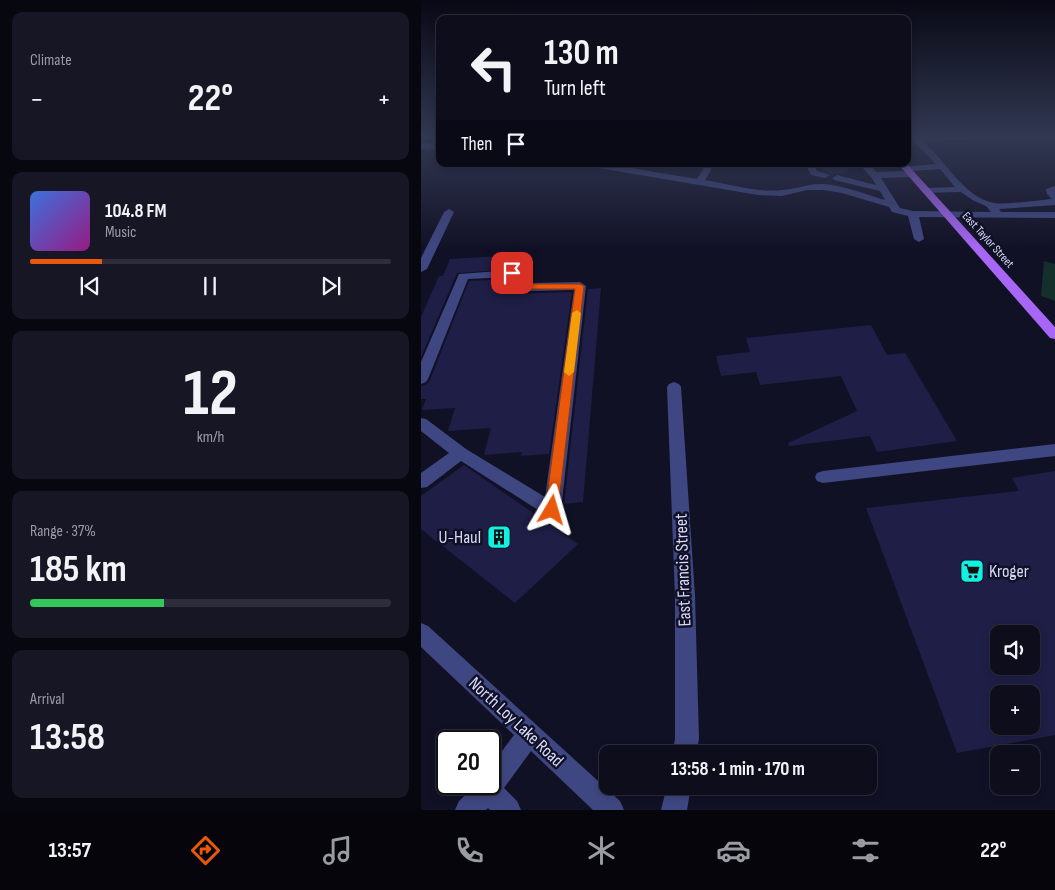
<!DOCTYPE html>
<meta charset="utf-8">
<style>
:root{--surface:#0d0d1c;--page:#161625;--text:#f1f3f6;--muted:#9a9ca3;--line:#2d2d3b;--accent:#ea580c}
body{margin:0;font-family:"Sofia Sans Condensed",sans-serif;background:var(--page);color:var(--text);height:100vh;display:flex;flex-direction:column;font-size:19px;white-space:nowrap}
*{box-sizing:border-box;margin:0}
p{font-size:16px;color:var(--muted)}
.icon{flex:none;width:28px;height:28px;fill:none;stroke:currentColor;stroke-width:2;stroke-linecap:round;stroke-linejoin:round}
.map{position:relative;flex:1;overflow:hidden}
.sheet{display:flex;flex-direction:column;gap:12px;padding:12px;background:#07070f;width:421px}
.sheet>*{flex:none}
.top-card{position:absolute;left:15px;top:15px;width:475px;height:152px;border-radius:10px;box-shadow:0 2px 8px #0003,0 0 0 1px var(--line);background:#0d0d1c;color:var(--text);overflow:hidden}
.fabs{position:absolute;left:569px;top:625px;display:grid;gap:10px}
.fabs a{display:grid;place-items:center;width:50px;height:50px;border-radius:10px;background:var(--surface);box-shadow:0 2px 8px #0003,0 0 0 1px var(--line);font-size:25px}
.speed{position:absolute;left:15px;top:730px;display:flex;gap:10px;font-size:25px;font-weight:700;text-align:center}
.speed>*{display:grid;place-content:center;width:65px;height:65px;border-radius:50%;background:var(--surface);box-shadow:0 2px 8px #0003,0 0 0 1px var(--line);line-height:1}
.speed .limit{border:2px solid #111;border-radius:8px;background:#fff;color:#111}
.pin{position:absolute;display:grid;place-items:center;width:42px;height:42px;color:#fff;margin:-21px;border-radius:10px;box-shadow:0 2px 8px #0006}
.me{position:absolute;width:55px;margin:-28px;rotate:7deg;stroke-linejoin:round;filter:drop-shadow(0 0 4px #0008)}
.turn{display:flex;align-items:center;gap:18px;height:105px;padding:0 25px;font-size:22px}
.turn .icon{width:65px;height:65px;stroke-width:2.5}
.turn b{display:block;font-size:35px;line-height:42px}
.then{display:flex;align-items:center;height:48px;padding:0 25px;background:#0003;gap:10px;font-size:19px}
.big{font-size:38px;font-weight:700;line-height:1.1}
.sheet .card{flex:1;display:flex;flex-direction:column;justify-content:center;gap:8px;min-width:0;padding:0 18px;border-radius:10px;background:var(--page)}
.sheet .dial{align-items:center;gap:0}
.dial b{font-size:65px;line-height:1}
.song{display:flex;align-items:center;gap:15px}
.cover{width:60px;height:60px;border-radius:8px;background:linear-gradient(135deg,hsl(220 70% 55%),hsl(310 70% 35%))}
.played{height:5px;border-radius:2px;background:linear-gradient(90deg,var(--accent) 20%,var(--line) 20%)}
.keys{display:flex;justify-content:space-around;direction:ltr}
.heat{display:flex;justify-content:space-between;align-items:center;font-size:28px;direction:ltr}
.charge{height:8px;border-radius:4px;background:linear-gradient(90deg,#34c759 37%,var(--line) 0)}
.trip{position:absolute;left:178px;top:745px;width:278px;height:50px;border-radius:10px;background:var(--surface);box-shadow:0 2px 8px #0003,0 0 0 1px var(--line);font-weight:700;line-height:50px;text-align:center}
.dock{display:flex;height:80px;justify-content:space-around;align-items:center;background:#05050b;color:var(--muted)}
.dock .icon{width:35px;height:35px}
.dock .on{color:var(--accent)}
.dock b{font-size:22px;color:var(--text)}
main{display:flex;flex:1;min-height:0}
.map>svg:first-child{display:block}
.green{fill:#14302a}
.building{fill:#1f1e46;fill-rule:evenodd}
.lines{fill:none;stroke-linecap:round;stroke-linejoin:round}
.minor{fill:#3f4782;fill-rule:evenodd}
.major{fill:#a866f6;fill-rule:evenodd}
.route{fill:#ea580c;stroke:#983908}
.slow{fill:#f59e0b}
.labels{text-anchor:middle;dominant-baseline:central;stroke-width:5;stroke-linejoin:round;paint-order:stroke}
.far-street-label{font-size:12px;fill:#d8dafd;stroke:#111126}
.near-poi-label{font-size:18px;fill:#d8dafd;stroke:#111126;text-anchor:end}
.near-street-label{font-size:18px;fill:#d8dafd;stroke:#111126}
</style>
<main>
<section class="sheet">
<div class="card"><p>Climate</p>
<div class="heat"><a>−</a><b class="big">22°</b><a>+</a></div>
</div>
<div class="card">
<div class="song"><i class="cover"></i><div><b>104.8 FM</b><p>Music</p></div></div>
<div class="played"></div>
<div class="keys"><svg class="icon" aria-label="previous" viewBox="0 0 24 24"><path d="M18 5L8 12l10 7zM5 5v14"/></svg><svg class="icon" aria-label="pause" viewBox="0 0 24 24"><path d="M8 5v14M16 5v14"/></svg><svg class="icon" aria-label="next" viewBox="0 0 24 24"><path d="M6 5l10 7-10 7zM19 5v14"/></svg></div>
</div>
<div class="card dial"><b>12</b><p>km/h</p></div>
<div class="card"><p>Range · 37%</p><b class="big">185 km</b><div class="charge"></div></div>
<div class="card"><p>Arrival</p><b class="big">13:58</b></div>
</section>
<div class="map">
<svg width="634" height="810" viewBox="0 0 634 810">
<rect width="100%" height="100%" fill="#111126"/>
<path class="green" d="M623 261 634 264V301L620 296Z"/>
<path class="building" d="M398 164H436L421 174 415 173 410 176V173L403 171Z
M99 255 95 269 36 273 0 357V317L18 276H22L29 259Z
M87 279 91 282 88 294 151 292 128 454 100 456 101 452 63 455 70 428 27 431 34 408 1 410 5 399H0V386L6 384 9 380 48 281Z
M180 288 162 502 143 504 167 289Z
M450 325 466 355 484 353 536 441 456 452 449 436 368 446 367 443 436 411 420 376 339 385 335 372 300 376 295 356 329 352 325 338Z
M43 465 157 544 94 603 0 529V496Z
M634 471V735L536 753 445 508 598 491 591 478ZM578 634H610V666H578ZM578 694H610V726H578Z"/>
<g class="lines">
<path class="minor" d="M589 136 585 138 501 141C525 160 542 197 573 203 585 205 618 200 631 199L626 194 625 189 634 186V205L578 209 580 212H634V218L498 217 503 239 498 242 493 239 487 216 471 212 468 207 421 193 403 190H386L361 196 337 195 172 167 168 164H186L276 179 282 170 283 164H291L290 170 284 180C308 184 336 193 361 190 376 189 388 183 403 184 424 186 444 194 464 200L459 191 413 180 411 178 416 175 455 185 450 177 438 164H447L456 172 485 171 482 169 483 167 515 164 493 142 494 137H497ZM519 169 534 187 505 188 502 189V193L540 192 553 201 565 206 570 212 492 211 479 208 460 178 490 177 495 174 490 171Z
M0 143 19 144V150L0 149Z
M384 164H392L396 171 409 175 404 178 390 175Z
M28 209 33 212 6 269 0 272V258L23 212Z
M91 270 95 271 110 283 159 282 165 286 140 510 137 515 131 517 125 515 40 461 6 487 0 488V473L28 453 0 431V418L5 419 45 449 124 497 153 290 107 291 103 290 88 277 47 279 7 379 5 382 0 384V362L38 274Z
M253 382 258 384 260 387 274 596 278 739 275 754H251L254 739V596L246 387 248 384Z
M634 444V456L402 483 396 481 394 477 396 473 402 471Z
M0 623 7 626 199 801 203 810H172L110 751 83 788 96 801 100 810H69L67 808 65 810H34L38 801 56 784H69V767L93 735 0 647Z
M246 786H270L266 810H240Z"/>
<path class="major" d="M477 164H486L634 327V339L629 338Z"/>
</g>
<linearGradient id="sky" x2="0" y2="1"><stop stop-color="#090915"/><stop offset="0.55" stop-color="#323852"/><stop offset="1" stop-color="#323852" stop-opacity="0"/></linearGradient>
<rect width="634" height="249" fill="url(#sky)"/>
<path class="route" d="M91 270 109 284H159L163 286 137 510 135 514 131 516 126 514 124 510 154 289H104L87 273Z"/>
<path class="slow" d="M156 310 160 313 153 372 148 376 143 372 151 313Z"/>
<defs>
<g id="building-square" transform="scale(1.25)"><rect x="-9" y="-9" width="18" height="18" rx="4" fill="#10f1e2" stroke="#111126"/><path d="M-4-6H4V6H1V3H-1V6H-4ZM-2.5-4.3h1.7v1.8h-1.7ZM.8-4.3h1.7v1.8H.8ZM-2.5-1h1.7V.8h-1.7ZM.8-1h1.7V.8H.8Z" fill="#111"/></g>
<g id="supermarket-square" transform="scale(1.25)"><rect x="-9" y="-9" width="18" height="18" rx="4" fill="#10f1e2" stroke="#111126"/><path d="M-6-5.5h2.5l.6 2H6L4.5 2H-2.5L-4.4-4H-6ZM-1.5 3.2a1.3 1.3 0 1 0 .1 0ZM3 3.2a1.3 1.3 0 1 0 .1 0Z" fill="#111"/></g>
</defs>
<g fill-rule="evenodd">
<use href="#building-square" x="78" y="537"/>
<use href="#supermarket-square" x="551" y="571"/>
</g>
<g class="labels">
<g class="far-street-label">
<text transform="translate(567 240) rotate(48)">East Taylor Street</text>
</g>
<g class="near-poi-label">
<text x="60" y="537">U-Haul</text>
<text x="568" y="571" text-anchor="start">Kroger</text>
</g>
<g class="near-street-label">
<text transform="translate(262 570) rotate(-92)">East Francis Street</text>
<text transform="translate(95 722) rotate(43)">North Loy Lake Road</text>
</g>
</g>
</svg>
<div class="fabs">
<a><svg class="icon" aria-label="sound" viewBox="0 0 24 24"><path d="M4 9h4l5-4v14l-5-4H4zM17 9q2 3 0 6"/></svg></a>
<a>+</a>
<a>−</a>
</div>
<div class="speed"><div class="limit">20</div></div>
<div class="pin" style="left:91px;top:273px;background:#d93025"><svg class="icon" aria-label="arrive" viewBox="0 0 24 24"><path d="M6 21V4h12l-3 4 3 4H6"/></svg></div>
<svg class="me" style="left:131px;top:510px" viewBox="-20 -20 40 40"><path d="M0-17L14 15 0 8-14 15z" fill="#ea580c" stroke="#fff" stroke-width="4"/></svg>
<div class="trip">13:58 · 1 min · 170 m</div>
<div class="top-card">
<div class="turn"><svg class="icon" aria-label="left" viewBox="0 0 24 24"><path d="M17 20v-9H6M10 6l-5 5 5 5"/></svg><div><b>130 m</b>Turn left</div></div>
<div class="then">Then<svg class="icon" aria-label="arrive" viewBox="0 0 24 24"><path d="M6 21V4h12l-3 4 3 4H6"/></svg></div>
</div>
</div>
</main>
<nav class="dock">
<b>13:57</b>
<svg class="icon on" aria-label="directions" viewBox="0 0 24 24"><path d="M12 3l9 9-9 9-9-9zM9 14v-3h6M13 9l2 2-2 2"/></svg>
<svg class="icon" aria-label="music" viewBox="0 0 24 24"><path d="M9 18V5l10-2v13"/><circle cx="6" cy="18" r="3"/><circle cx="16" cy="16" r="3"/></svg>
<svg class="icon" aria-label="phone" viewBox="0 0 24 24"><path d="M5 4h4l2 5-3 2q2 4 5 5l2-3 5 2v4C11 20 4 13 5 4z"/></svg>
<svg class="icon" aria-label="climate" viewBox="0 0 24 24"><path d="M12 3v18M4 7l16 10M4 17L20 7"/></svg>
<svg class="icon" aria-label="car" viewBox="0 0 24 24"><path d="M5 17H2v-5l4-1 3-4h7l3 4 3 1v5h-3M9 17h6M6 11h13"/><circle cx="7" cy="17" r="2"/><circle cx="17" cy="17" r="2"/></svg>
<svg class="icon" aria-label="filters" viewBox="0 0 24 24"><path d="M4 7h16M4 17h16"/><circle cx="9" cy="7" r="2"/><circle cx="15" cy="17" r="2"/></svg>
<b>22°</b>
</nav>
